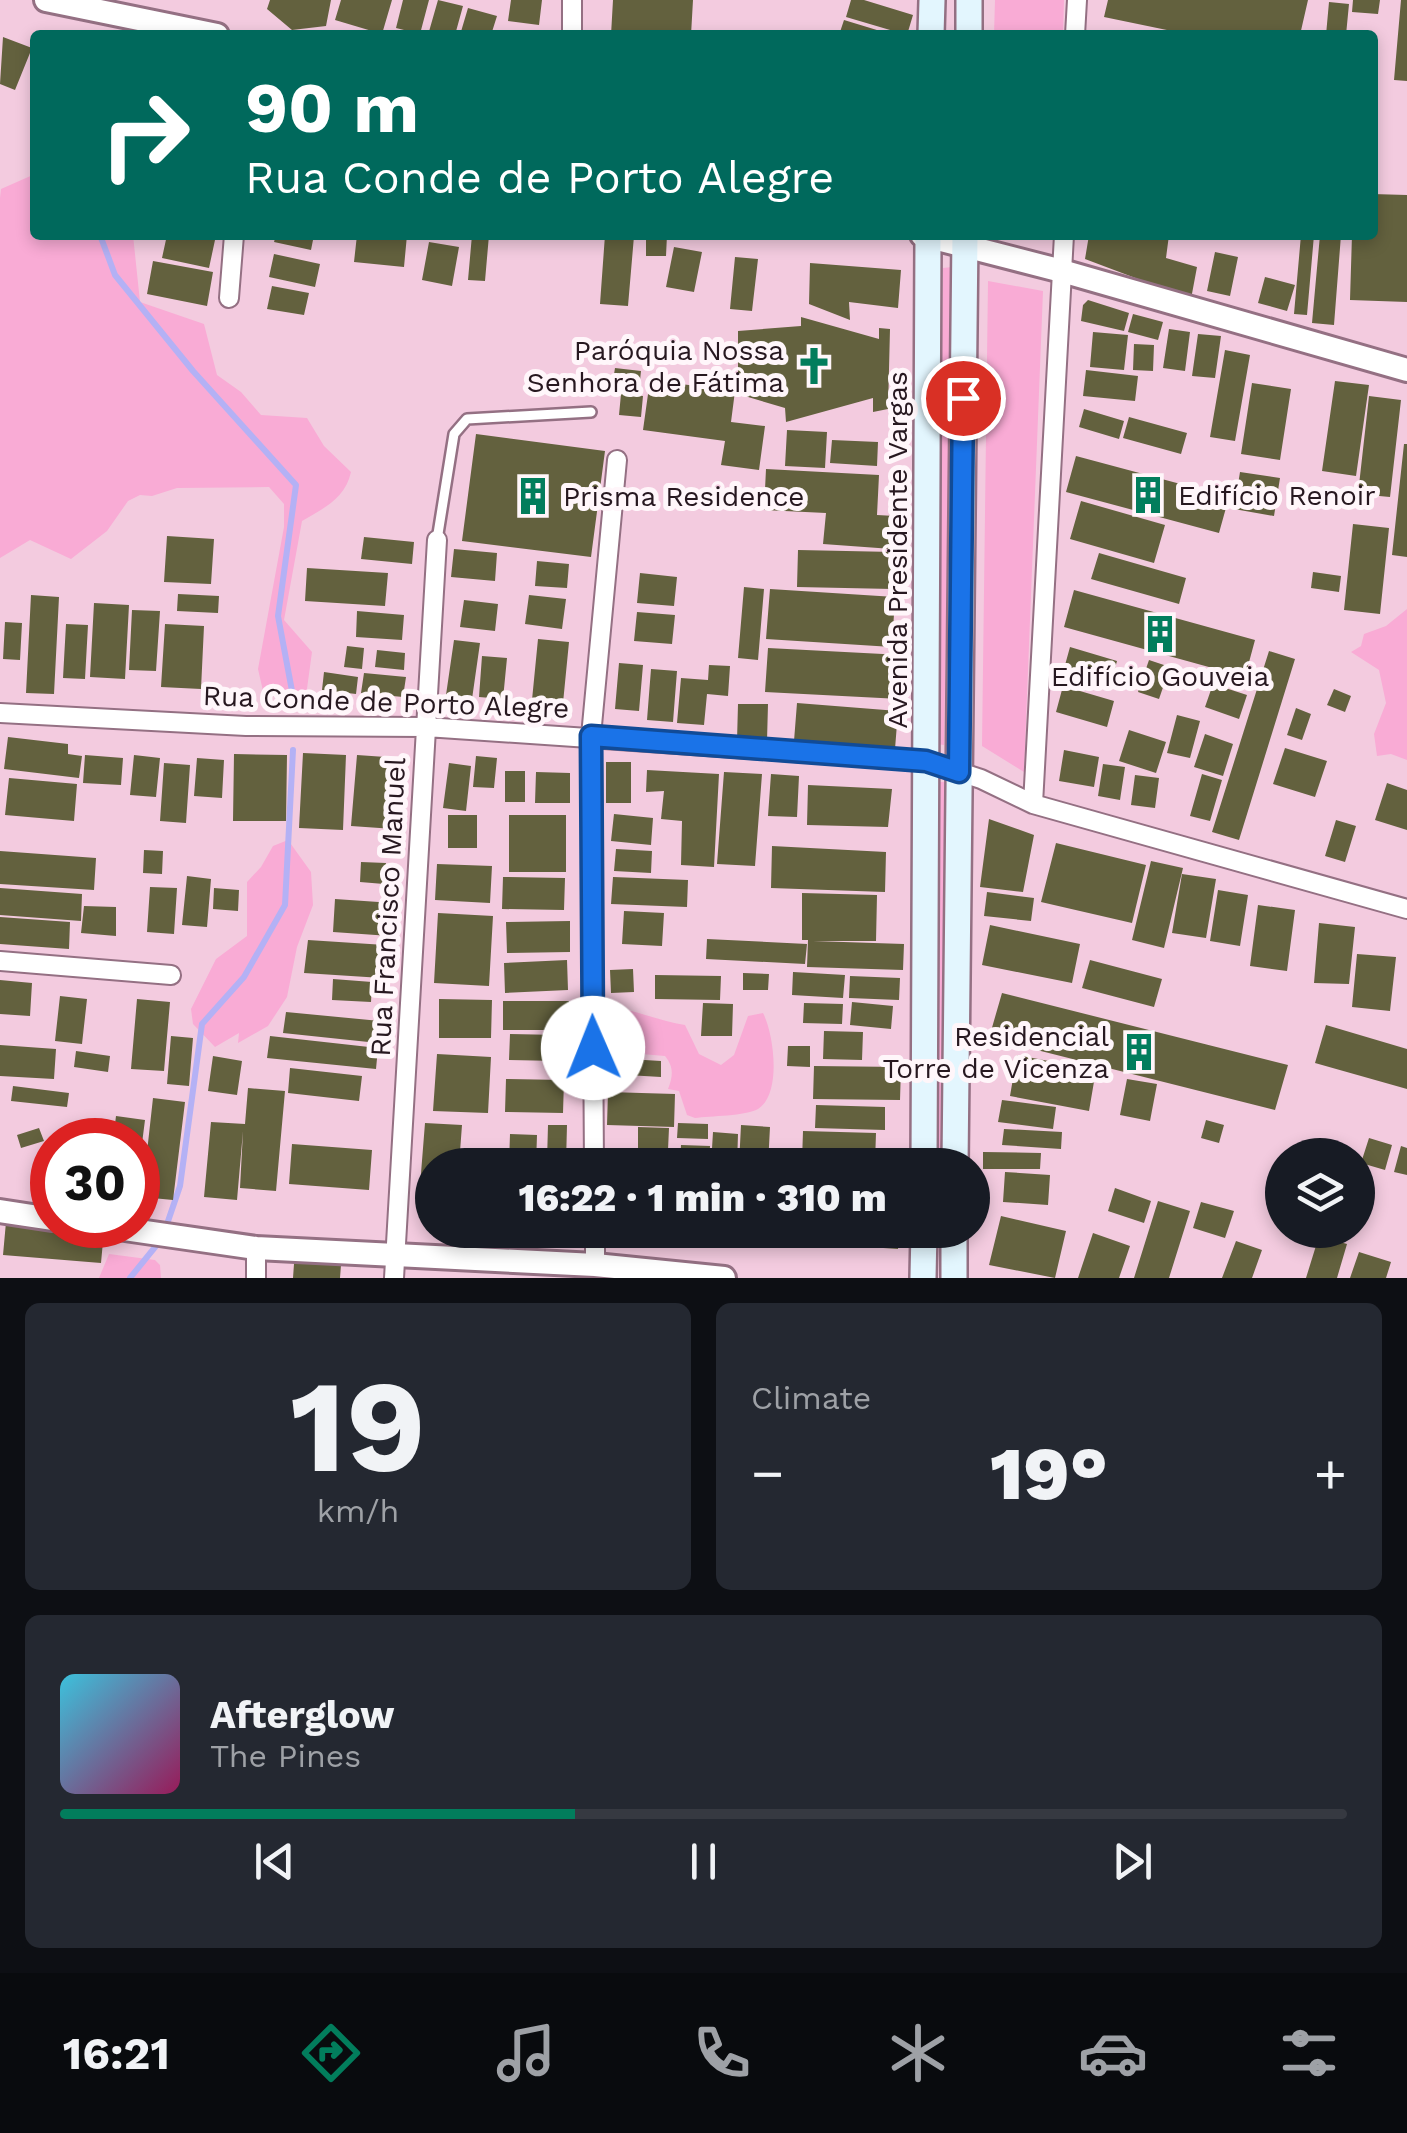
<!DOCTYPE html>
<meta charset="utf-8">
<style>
:root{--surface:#171b24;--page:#242831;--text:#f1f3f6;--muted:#9ea1a6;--line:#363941;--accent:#027d5c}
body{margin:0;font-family:"Work Sans",sans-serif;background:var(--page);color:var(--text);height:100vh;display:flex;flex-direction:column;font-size:38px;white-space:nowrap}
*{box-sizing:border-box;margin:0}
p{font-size:32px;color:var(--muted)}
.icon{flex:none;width:55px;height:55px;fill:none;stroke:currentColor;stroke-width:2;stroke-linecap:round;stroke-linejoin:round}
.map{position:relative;height:1278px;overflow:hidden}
.details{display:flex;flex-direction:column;gap:25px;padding:25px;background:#0d0f14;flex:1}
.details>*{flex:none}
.hud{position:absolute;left:30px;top:30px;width:1348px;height:210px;border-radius:10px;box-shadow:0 5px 15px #0003;background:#00695c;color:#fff;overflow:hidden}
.fabs{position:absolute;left:1265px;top:1138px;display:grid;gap:20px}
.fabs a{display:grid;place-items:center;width:110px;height:110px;border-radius:50%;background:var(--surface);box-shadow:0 5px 15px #0003;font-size:50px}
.speed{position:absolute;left:30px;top:1118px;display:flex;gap:20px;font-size:50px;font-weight:700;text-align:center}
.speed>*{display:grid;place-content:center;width:130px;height:130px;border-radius:50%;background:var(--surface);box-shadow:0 5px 15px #0003;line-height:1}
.speed .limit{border:15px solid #d22;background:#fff;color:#111}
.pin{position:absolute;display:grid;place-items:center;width:85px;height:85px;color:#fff;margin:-42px;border:5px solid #fff;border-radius:50%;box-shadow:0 2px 10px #0007}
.me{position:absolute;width:110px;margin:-55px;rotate:359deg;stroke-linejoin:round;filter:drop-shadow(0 0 8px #0008)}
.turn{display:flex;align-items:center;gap:35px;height:210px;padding:0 50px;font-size:45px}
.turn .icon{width:130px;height:130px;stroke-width:2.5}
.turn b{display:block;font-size:70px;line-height:85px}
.big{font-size:75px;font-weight:800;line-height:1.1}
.details .tile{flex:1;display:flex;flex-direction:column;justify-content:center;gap:15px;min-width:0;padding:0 35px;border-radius:15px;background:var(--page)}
.details .dial{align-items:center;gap:0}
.dial b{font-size:130px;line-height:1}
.song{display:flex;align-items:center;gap:30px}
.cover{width:120px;height:120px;border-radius:15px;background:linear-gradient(135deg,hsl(190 70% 55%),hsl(330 70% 35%))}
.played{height:10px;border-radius:5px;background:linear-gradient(90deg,var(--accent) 40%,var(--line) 40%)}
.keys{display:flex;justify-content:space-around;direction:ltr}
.heat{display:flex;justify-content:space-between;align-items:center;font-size:55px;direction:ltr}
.details .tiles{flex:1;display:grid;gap:25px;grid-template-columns:1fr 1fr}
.tile:last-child{grid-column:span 2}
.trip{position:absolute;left:415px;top:1148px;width:575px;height:100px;border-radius:50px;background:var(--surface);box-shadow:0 5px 15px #0003;font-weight:800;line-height:100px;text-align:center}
.menu{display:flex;height:160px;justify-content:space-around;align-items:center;background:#090b0e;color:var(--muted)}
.menu .icon{width:70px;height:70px}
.menu .on{color:var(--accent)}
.menu b{font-size:45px;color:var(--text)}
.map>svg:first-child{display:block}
.green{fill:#f9abd5}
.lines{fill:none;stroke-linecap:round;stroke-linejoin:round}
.stream{stroke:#b4b1f5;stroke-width:6}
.building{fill:#63613e}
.service-casing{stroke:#947083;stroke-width:14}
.minor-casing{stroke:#947083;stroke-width:22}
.tertiary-casing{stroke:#947083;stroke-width:28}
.secondary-casing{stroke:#947083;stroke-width:30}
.service{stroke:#fff;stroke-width:9}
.minor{stroke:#fff;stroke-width:18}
.tertiary{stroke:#fff;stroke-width:22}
.secondary{stroke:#e3f6fe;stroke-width:25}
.route-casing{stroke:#114b97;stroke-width:25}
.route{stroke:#1a73e8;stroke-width:18}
.labels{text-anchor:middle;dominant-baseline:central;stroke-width:10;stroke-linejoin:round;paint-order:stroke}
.poi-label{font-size:28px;fill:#271820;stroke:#fff6fa;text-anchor:end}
.street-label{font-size:28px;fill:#271820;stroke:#fff6fa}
</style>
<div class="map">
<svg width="1407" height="1278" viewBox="0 0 1407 1278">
<rect width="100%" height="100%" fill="#f3cbdf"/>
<path class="green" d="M995 0H1064L1063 35H994Z
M35 174V235H133L140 302 204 324 217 375 241 392 261 415 307 418 324 446 351 472C345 499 324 508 302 521L284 620 312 652 306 696 263 691 258 669 284 527V504L269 487 177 488 152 496 140 495 128 501 107 531 71 559 30 540 0 558V198L1 189Z
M952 267 944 745 936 744 943 268Z
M988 281 1043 291 1024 772 982 746Z
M1407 609V760L1391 754 1377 756 1374 734 1386 703 1379 670 1351 652 1361 646 1364 634 1386 626Z
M937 782H945V1165H935Z
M288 840 311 872 313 905 297 947 287 997 268 1026 238 1043 239 1033 215 1047 193 1024 191 1009 216 959 247 936V882L261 867 273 846Z
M610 1007C637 1010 658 1021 685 1025L699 1054 721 1065 734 1055 748 1016 763 1013C774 1034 782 1094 758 1109 746 1116 710 1116 695 1118L687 1115 679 1091 668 1089C673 1076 674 1067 665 1056L629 1053 627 1032 611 1025Z
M109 1254 155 1260 160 1265 161 1278H99Z"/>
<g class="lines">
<path class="stream" d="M100 235 115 275 193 371 296 485 278 616 295 707
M165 1230 180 1186 202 1024 244 977 285 905 293 750
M130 1278 160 1241"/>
</g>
<path class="building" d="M270 0H331L326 26 292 30 267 9Z
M341 0H392L382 34 335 20Z
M403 0H429L420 34 396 28Z
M438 0 463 6 455 35H428Z
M511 0H542L539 25 508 21Z
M613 0H693L691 35H611Z
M851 0H864L913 15 907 35 846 17Z
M1108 0H1308L1300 35H1191L1104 17Z
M1353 0H1380L1378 14 1352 12Z
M1401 0H1407V81L1394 80Z
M1329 2 1349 4 1346 35H1326Z
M468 8 497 16 491 35H460Z
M844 20 890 34V35H839Z
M3 37 32 48 15 90 0 84Z
M1372 194 1407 195V302L1350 300 1352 235H1372Z
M167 235 215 240 209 268 162 258Z
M276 235H314L311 250 274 242Z
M357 235H407L404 267 354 262Z
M472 235H489L485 281 468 280Z
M605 235 634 236 628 306 600 304Z
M646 235H667L666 256H646Z
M1089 235H1169L1166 258 1197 267 1191 299 1085 259Z
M1301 235H1314L1307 315 1294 314Z
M1320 235H1341L1334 325 1312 323Z
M429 242 459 247 452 286 422 280Z
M674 247 702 252 694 292 666 287Z
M1215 252 1238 257 1230 296 1207 291Z
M274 254 320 264 315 287 269 277Z
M735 257 758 259 752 311 730 309Z
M153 261 213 272 207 306 147 294Z
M810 263 901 270 898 308 849 302 850 320 809 304Z
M1265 277 1295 285 1287 311 1258 303Z
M272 286 309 293 304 315 267 309Z
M1088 300 1129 313 1124 331 1081 321 1083 305Z
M1133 314 1163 322 1158 340 1128 332Z
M801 317 879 339V328L890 329 888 409 873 412V398L786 422 785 408 738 394V331L801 326Z
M1169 329 1190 332 1185 371 1163 368Z
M1093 332 1128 335 1124 370 1090 367Z
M1198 334 1221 336 1215 378 1192 376Z
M1134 344 1154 345 1153 371 1133 370Z
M1225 350 1250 355 1235 441 1210 437Z
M615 368 641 371 639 390 612 387Z
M1086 370 1138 376 1135 401 1083 396Z
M650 380 735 391 731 422 765 426 759 470 721 465 725 441 643 430Z
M1335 381 1369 385 1356 476 1322 471Z
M1252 383 1291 389 1280 460 1241 454Z
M621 394 643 396 641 417 619 415Z
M1369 396 1401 400 1390 497 1358 494Z
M1084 409 1124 421 1119 439 1079 427Z
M1129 417 1187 433 1181 454 1123 438Z
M787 430 827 432 825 468 785 466Z
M476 434 605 451 591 557 462 541Z
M832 440 878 442 877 466 830 463Z
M1404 444H1407V557L1392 555Z
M1076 456 1229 497 1219 533 1066 492Z
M766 469 879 475 877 515 895 516 892 549 823 544 826 513 764 510Z
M1240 472 1280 478 1274 516 1234 509Z
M1081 501 1165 525 1154 563 1070 539Z
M1353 524 1389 528 1380 614 1344 610Z
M167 536 214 539 211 584 164 582Z
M364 537 414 542 412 564 361 559Z
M454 549 497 553 495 581 451 577Z
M798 550 894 552 893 589 797 587Z
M1099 553 1186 578 1179 604 1091 579Z
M537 561 569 564 567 588 535 586Z
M307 568 388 573 385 606 305 601Z
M1313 572 1341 576 1339 592 1311 588Z
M640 573 677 577 674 606 637 603Z
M744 587 764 589 758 660 738 658Z
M770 589 895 597 892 647 766 639Z
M1074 590 1255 640 1245 677 1064 627Z
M178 594 219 596 218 613 177 611Z
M31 595 59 597 54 694 26 693Z
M529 595 566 599 562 629 525 624Z
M464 600 498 604 495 631 460 627Z
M94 603 129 605 125 679 90 677Z
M132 610 160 611 156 671 129 670Z
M357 611 404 615 402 640 356 637Z
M637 612 675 615 672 644 634 641Z
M5 622 22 623 20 660 3 659Z
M66 624 88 625 85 679 63 678Z
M165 624 204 626 201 689 161 687Z
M538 639 569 642 563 703 532 700Z
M454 640 480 643 472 699 446 695Z
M347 646 364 648 362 669 344 667Z
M1070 647 1117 661 1109 690 1062 676Z
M768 648 902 655 900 699 765 692Z
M377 650 405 653 404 670 375 667Z
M1269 651 1295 659 1239 840 1212 832Z
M482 656 507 658 503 699 479 697Z
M1149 660 1170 667 1159 699 1138 692Z
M619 663 643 665 639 711 615 709Z
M709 665 730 666 728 696 707 694 704 725 677 723 681 678 708 680Z
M651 669 677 671 673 722 647 720Z
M324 672 358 677 356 694 322 690Z
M364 673 406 677 403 697 361 693Z
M1213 684 1247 695 1239 719 1205 707Z
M1063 686 1114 701 1107 727 1056 712Z
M1334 689 1351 696 1345 712 1327 705Z
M797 703 898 711 895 749 794 741Z
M738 704H768L767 741H737Z
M1296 708 1311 714 1302 740 1287 735Z
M1177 715 1200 721 1190 758 1167 753Z
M1129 730 1166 742 1156 773 1119 761Z
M1205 734 1233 744 1223 776 1194 767Z
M8 737 68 744V754L82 756 79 778 4 769Z
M1285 748 1327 761 1315 797 1273 784Z
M1064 750 1099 757 1094 787 1059 781Z
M303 753 346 755 343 830 299 828Z
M234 754 287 755 286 821H233Z
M85 755 123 758 121 785 83 783Z
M134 755 160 758 156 797 130 795Z
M357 755 400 758 394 829 351 826Z
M476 756 497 758 494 788 473 787Z
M197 758 224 760 222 798 194 796Z
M606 762H631V803H606Z
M164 763 190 765 186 823 160 821Z
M449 763 471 766 466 811 443 808Z
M1103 764 1125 767 1120 800 1098 796Z
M647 770 719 774 714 867 681 865 682 821 661 819 664 791 646 792Z
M505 771H525V802H505Z
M536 772 570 773V803H535Z
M724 772 762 774 755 866 717 864Z
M771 774 799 776 797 817 768 816Z
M1202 774 1222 780 1210 821 1190 816Z
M1135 775 1159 778 1155 808 1131 805Z
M9 778 77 784 74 821 5 815Z
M1387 783 1407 790V830L1375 820Z
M808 785 892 789 888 827 807 825Z
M614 814 653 818 651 845 611 841Z
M448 815H477V848H448Z
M509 815H566V872H509Z
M989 819 1034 835 1023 892 980 887Z
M1336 820 1356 826 1345 862 1325 856Z
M1056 843 1146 865 1132 923 1041 902Z
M772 846 886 852 885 892 771 888Z
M616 849 652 851 651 873 614 871Z
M144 850 163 851 162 874 143 873Z
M0 851 96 858 94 890 0 884Z
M1151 861 1183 868 1164 948 1132 940Z
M361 862 386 863 384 884 360 882Z
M437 864 492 866 490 903 435 900Z
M1182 874 1216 879 1206 938 1172 933Z
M187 876 211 879 207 927 182 925Z
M503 877 565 878 564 910 502 909Z
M613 877 688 880 687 907 611 904Z
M150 887 177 888 174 934 147 932Z
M0 888 82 894 81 921 0 915Z
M214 888 239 890 238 911 213 909Z
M1218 890 1248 895 1240 946 1210 941Z
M987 892 1034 898 1031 921 984 916Z
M802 893 877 895 876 941H813L904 944 903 970 807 967 808 940H802Z
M335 899 393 903 390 936 333 932Z
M1258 905 1295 910 1287 971 1250 966Z
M84 906 116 907V936L81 933Z
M624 911 664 913 662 946 622 944Z
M438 913 493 916 489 986 434 983Z
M0 917 70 922 69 949 0 944Z
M570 921V952L507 953 506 922Z
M1319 923 1355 927 1349 984 1314 983Z
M990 925 1080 944 1072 983 982 965Z
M707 939 807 944 805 964 706 959Z
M308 940 385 945 382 978 304 973Z
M1357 954 1396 957 1390 1011 1352 1007Z
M567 960 568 990 505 993 504 963Z
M1090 960 1162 979 1154 1007 1082 988Z
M633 969 634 992 611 993 610 970Z
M793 972 845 975 843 998 792 995Z
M743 973 769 974 768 990H743Z
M655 975 721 976 720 1000 655 999Z
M850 976 900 978 899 1000 849 998Z
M333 979 372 982 371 1002 332 1000Z
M0 980 32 983 30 1016 0 1014Z
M1002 993 1288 1065 1275 1110 989 1038Z
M60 996 87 999 82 1044 55 1041Z
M137 999 170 1002 164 1071 131 1069Z
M439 999 492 1000 491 1038H439Z
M503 1001H569L568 1030H503Z
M852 1002 893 1006 891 1029 850 1025Z
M703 1003 733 1004 732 1036H701Z
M804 1003 843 1004 842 1024 803 1023Z
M286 1012 380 1021 378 1043 283 1033Z
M1326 1025 1407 1049V1089L1315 1063Z
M824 1031 863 1032 862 1060 823 1059Z
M510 1034 559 1035V1061L509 1060Z
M171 1036 193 1038 189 1086 167 1084Z
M270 1036 378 1048 376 1069 267 1058Z
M0 1045 56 1049 54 1079 0 1076Z
M788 1046H810V1067L787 1066Z
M76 1051 110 1056 108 1072 74 1067Z
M437 1054 491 1057 488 1113 433 1111Z
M1017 1055 1096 1070 1089 1111 1010 1096Z
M213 1056 242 1061 237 1095 208 1091Z
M628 1059 661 1061V1077L627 1075Z
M814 1066 901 1067 900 1100 813 1099Z
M290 1068 362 1076 359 1101 288 1093Z
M506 1079 564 1080 563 1113 505 1112Z
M1127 1079 1157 1084 1150 1121 1120 1115Z
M13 1086 69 1093 67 1107 11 1101Z
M248 1088 285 1091 276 1191 240 1188 243 1131 237 1200 204 1197 211 1122 245 1124Z
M608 1092 675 1094 674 1127 607 1125Z
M153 1098 185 1102 173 1200 142 1197Z
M1002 1100 1056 1107 1053 1129 998 1122Z
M816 1105 885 1107V1130L815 1128Z
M116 1116 145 1120 140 1159 138 1140H113Z
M1206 1120 1224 1125 1219 1143 1201 1138Z
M425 1123 462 1125 459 1165H432V1212L418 1211Z
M678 1123 708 1124V1139L677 1138Z
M548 1125H567L566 1163 547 1161Z
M741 1125 770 1127 768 1165H739Z
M638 1127 669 1128 668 1150 638 1149Z
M39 1128 44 1141 21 1148 17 1135Z
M1004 1129 1062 1132 1061 1149 1002 1145Z
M803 1131 876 1133 875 1163 802 1161Z
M713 1132 738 1134 737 1165H711Z
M510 1134 537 1135 536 1165H509Z
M1369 1138 1392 1145 1385 1170 1361 1163Z
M292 1144 372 1150 369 1190 289 1184Z
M681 1145 710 1146 709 1165H680Z
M1401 1146 1407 1148V1175L1394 1172Z
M634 1149V1165H608L607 1150Z
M474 1152 503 1156 502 1165H472Z
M983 1152 1041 1153 1040 1169H983Z
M651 1153H672V1165H651Z
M1005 1172 1050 1175 1048 1205 1003 1202Z
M1115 1188 1151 1201 1144 1223 1108 1211Z
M1158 1201 1190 1211 1169 1278H1134Z
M1201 1202 1234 1211 1225 1238 1193 1228Z
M1001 1216 1066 1231 1055 1278 989 1265Z
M6 1222 104 1230 101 1263 3 1255Z
M735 1230H766L765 1243 735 1241Z
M780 1230H836L835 1242 780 1237Z
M840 1230H899L898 1249 839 1245Z
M1093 1233 1130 1246 1119 1278H1078Z
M1319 1236 1347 1244 1337 1278H1306Z
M1236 1241 1262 1250 1252 1278H1222Z
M295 1250 342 1252 340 1278H293Z
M1359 1252 1391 1262 1386 1278H1350Z"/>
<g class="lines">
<g class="service-casing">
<path id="service" d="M437 540 454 434 467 419 591 412"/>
</g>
<g class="minor-casing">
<path id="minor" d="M572 35V0
M1075 35 1077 0
M229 298 234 235
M0 713 246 726 426 727 926 761 981 779 1033 804 1407 909
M1033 804 1064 235
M0 961 171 975
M594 1165 591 736 617 460
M595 1230V1265
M256 1248V1278
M394 1278 437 540"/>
</g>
<g class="tertiary-casing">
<path id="tertiary" d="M46 0 217 35
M922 235 1062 271 1407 370
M0 1211 52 1219
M97 1225 256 1248 595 1265 724 1278"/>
</g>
<g class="secondary-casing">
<path id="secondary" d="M931 35 932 0
M969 35V0
M924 1165 928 235
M955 1165 965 235
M923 1278 924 1230
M954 1278V1230"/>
</g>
<use href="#service" class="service"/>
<use href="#minor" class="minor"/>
<use href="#tertiary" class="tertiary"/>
<use href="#secondary" class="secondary"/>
</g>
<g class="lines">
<g class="route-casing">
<path id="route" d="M593 1048 591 736 926 761 959 772 963 398"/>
</g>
<use href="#route" class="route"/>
</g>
<defs>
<g id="church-bare" transform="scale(3)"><path d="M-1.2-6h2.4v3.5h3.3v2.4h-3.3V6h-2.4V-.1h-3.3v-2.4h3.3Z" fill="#027d5c" stroke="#fff6fa" stroke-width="2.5" paint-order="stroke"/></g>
<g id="building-bare" transform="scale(3)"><path d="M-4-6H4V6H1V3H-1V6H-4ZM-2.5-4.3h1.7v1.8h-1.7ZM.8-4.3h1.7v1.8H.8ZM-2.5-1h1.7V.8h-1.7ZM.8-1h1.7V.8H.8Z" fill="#027d5c" stroke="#fff6fa" stroke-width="2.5" paint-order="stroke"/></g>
</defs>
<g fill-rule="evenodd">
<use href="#church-bare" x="814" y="366"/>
<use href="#building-bare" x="1148" y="495"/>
<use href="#building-bare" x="533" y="496"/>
<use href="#building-bare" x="1160" y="634"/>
<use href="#building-bare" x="1139" y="1052"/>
</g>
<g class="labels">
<g class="poi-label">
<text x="784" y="350">Paróquia Nossa<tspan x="784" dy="32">Senhora de Fátima</tspan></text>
<text x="1178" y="495" text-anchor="start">Edifício Renoir</text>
<text x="563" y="496" text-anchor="start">Prisma Residence</text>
<text x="1160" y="676" text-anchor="middle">Edifício Gouveia</text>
<text x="1109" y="1036">Residencial<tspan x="1109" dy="32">Torre de Vicenza</tspan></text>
</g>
<g class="street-label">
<text transform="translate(897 550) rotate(-90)">Avenida Presidente Vargas</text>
<text transform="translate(386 702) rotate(2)">Rua Conde de Porto Alegre</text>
<text transform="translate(388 907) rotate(-87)">Rua Francisco Manuel</text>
</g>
</g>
</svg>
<div class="fabs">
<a><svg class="icon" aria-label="layers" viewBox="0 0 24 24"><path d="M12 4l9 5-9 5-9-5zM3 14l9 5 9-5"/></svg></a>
</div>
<div class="speed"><div class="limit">30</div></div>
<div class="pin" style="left:963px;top:398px;background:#d93025"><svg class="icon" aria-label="arrive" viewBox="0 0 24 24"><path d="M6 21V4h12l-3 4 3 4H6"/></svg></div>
<svg class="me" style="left:593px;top:1048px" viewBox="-20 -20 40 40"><circle r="19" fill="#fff"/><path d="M0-13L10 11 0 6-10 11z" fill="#1a73e8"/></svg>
<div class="trip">16:22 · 1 min · 310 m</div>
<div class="hud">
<div class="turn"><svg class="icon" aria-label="right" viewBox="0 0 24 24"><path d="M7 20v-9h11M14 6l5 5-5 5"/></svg><div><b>90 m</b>Rua Conde de Porto Alegre</div></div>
</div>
</div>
<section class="details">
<div class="tiles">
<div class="tile dial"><b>19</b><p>km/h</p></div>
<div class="tile"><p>Climate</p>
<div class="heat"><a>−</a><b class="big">19°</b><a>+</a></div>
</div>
<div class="tile">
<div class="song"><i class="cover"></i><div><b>Afterglow</b><p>The Pines</p></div></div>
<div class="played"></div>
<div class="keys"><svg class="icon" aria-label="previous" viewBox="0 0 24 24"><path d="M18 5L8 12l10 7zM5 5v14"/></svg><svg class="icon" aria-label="pause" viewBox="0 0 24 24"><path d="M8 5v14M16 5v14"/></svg><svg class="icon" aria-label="next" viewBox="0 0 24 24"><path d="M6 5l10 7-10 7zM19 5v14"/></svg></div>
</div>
</div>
</section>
<nav class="menu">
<b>16:21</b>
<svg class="icon on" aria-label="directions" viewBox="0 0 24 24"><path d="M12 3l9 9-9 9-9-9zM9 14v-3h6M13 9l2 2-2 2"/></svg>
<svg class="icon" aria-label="music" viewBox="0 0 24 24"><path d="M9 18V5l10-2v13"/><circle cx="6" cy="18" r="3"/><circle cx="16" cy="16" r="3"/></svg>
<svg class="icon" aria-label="phone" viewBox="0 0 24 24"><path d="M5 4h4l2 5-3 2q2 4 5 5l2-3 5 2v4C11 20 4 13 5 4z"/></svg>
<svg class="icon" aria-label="climate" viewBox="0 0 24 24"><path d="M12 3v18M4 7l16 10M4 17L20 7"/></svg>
<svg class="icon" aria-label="car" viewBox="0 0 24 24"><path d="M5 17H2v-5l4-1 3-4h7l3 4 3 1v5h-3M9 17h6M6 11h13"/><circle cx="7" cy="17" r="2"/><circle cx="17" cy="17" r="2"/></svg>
<svg class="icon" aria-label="filters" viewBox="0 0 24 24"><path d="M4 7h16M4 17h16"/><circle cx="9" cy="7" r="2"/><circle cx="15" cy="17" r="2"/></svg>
</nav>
